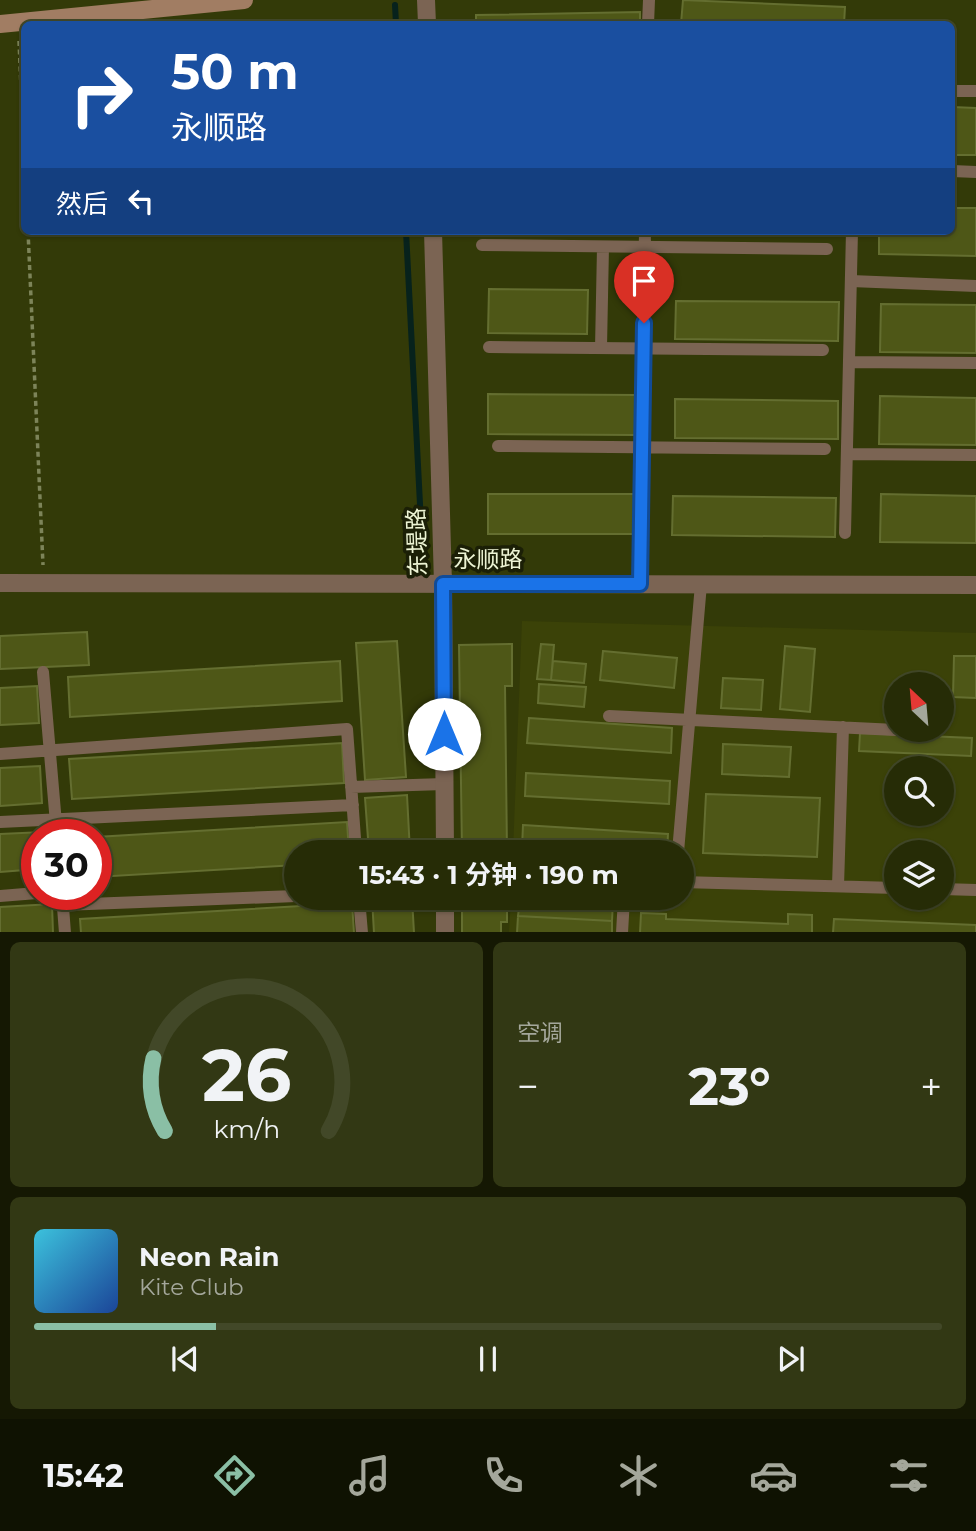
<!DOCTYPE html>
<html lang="zh">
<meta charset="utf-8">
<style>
:root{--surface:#262c06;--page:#323814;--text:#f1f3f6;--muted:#a4a79b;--line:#424828;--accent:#8abfa5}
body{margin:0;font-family:Montserrat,"Noto Sans SC",sans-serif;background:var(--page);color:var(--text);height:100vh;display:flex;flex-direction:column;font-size:26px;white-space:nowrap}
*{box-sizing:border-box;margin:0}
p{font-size:23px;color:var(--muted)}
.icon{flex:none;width:38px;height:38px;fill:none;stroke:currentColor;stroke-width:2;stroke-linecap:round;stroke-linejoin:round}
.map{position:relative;height:932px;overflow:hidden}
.sheet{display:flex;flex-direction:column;gap:10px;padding:10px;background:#151803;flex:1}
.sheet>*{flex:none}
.top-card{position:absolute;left:21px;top:21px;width:934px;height:214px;border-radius:10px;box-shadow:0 2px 5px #0004,0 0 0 2px var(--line);background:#1a4fa0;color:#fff;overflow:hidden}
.needle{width:46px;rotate:334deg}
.fabs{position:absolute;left:884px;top:672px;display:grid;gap:14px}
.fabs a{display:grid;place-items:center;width:70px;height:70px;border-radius:50%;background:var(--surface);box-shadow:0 2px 5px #0004,0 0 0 2px var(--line);font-size:35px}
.speed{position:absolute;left:21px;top:819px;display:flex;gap:14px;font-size:35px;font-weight:700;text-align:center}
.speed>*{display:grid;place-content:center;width:91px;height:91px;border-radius:50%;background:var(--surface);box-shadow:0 2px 5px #0004,0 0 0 2px var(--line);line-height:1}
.speed .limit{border:10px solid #d22;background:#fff;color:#111}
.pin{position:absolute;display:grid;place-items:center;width:60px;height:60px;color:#fff;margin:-72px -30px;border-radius:50% 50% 50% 0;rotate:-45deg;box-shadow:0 0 7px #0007}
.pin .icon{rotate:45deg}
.me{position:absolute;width:77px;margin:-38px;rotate:0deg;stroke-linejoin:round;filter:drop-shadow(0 0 5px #0008)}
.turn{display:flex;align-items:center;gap:24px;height:147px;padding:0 35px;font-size:32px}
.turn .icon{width:91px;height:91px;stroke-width:2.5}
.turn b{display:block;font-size:49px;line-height:60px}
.then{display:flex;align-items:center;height:66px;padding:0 35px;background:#0003;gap:14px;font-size:26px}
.big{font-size:52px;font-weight:700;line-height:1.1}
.sheet .tile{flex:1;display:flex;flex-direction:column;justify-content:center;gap:10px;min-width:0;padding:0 24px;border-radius:10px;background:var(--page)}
.sheet .dial{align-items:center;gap:0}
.dial svg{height:182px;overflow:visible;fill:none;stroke:var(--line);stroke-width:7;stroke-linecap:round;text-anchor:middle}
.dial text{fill:var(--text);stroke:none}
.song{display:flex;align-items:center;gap:21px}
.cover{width:84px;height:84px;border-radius:10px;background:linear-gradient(135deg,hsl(190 70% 55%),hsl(220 70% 35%))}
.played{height:7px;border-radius:4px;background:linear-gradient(90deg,var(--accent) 20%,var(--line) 20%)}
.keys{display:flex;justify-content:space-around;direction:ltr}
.heat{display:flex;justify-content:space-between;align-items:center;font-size:38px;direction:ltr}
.sheet .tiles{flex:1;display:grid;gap:10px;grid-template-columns:1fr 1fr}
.tile:last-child{grid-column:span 2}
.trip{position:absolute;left:284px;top:840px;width:410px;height:70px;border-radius:35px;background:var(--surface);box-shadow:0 2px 5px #0004,0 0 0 2px var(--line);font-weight:700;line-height:70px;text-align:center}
.tabs{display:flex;height:112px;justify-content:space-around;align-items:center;background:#0f1202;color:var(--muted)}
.tabs .icon{width:49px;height:49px}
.tabs .active{color:var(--accent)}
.tabs b{font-size:32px;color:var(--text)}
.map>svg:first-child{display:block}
.built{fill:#3b4208;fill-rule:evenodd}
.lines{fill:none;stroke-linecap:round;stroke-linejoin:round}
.stream{stroke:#07221c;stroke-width:6}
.building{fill:#4e5717;stroke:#646e30;stroke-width:2}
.path{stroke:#7d8459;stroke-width:3.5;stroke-dasharray:5 3.5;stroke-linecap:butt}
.lane{stroke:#7b6453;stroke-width:12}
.street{stroke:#7b6453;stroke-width:18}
.secondary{stroke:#a17d63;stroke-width:18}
.route-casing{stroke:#114b97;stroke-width:18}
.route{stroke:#1a73e8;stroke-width:12}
.labels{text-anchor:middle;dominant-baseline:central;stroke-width:7;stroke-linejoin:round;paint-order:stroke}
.street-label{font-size:23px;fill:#edf4d4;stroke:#1b1f06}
</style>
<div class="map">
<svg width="976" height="933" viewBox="0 0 976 933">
<rect width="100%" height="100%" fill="#333a08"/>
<path class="built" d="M522 621 976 633V932H509L511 898H681V852H513ZM896 684H942V730H896ZM896 768H942V814H896ZM896 852H942V898H896Z"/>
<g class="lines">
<path class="stream" d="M395 5 396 24
M406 231 423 563"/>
</g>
<path class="building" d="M683 0 845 7 844 24H681Z
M640 12V24H476V15Z
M952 107 976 108V155H952Z
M952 208H976V256L879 254V231H952Z
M479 231H638V236H479Z
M673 231H836V236L673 234Z
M489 289 588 290 587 334 488 333Z
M676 301 839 302 838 341 675 339Z
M881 304 976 305V353L880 352Z
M488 394 636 395 635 435 488 434Z
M880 396 976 398V445L879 444Z
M675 399 838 401V439L675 438Z
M488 494H635V534H488Z
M881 494 976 496V543L880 542Z
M673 496 836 498 835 537 672 535Z
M87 632 89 665 0 669V636Z
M397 641 406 777 365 780 356 643Z
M512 644V686H505L507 852H462L459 645Z
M541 644 554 645 551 680 537 679Z
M785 646 815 649 810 712 780 709Z
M603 651 677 658 674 688 600 680Z
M954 656H976V698L953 697Z
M340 661 342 701 70 717 68 677Z
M553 661 586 664 584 683 551 680Z
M723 678 763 680 761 710 721 708Z
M539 684 586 687 584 707 538 703Z
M37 686 39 723 0 725V688Z
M529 718 672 728 671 753 527 743Z
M860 733 972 738 971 756 859 751Z
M342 743 344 783 72 799 69 759Z
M723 744 791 747 789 777 722 774Z
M40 766 42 803 0 806V768Z
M526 773 670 781 669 804 525 796Z
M706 794 820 798 817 857 703 853Z
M407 795 410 852H369L365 798Z
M347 822 349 852H296V865L96 877V837Z
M523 825 668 834 667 852H595L522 848Z
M43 832V835H37V869L0 872V834Z
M372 898H412L414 933H374Z
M462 898H507V922H501V933H462Z
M520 898 613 901 612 921 518 916Z
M352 903 354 933H81L80 919Z
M52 904 53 933H0V907Z
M641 913 666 914V919L788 924V914L812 915V933H640Z
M518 916 612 921V933H517Z
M834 919 976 925V933H833Z"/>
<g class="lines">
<path class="path" d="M19 41 24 158
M28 231 43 565"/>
<path class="lane" d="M648 24 649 0
M952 91H976
M952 171 976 172
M482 245 827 249
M851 281 976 286
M489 347 823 350
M601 348 603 247
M849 362 976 363
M498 446 825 449
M847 454 976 455
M845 533 852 231
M640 584 645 231
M43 672 57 835
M609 716 896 730
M899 730 935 732
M0 754 347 729 356 852
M351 787 444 784
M0 822 353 805
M678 852 701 584
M681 882 896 888
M838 886 843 727
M942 889 976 890
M62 894 65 933
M0 896 37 893
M359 898 362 933
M63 905 296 896
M622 933 624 898"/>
<path class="street" d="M426 0 427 24
M433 231 443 584 445 852
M0 583 976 585
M445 898V933"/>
<path class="secondary" d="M0 24 244 0"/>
</g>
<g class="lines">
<g class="route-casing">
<path id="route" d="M444 734 443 584H640L644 323"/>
</g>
<use href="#route" class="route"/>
</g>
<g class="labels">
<g class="street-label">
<text transform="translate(417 542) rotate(-92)">东堤路</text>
<text x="488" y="559">永顺路</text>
</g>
</g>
</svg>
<div class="fabs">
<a><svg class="needle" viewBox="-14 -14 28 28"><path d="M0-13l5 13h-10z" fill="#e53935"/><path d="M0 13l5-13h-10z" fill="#a4a79b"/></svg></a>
<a><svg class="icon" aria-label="search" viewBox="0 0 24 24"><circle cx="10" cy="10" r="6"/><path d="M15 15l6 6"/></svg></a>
<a><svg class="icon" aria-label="layers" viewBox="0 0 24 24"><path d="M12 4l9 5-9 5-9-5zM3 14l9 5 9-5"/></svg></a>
</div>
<div class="speed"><div class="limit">30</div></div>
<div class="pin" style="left:644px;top:323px;background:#d93025"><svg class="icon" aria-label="arrive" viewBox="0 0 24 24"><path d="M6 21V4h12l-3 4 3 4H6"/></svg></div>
<svg class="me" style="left:444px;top:734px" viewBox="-20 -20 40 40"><circle r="19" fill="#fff"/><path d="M0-13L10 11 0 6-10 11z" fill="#1a73e8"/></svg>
<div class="trip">15:43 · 1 分钟 · 190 m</div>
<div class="top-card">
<div class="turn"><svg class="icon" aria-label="right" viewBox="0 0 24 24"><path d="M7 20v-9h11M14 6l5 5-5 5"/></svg><div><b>50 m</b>永顺路</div></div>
<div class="then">然后<svg class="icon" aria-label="left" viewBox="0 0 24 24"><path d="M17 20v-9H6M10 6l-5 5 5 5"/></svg></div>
</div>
</div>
<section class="sheet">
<div class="tiles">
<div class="tile dial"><svg viewBox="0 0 100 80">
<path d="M14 69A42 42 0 1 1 86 69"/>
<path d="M14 69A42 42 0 0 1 9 37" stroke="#8abfa5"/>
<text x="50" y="56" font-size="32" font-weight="700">26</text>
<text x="50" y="72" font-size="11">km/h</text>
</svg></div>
<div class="tile"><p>空调</p>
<div class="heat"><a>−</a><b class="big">23°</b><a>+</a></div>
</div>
<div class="tile">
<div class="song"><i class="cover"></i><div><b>Neon Rain</b><p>Kite Club</p></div></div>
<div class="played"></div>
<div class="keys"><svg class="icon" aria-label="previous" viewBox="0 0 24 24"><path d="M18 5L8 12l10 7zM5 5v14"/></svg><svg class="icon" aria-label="pause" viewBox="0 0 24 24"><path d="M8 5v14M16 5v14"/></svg><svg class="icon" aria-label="next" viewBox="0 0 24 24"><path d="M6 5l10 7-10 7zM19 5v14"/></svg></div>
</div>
</div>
</section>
<nav class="tabs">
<b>15:42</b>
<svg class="icon active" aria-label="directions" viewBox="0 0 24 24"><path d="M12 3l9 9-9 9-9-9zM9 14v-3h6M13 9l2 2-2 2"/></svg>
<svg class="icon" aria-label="music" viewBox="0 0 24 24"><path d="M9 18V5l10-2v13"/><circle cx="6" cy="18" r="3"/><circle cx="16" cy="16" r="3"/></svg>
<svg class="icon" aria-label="phone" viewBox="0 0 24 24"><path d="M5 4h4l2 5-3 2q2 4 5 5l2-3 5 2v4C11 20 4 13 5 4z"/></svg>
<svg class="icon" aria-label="climate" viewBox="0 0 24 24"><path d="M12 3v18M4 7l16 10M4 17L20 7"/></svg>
<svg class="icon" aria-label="car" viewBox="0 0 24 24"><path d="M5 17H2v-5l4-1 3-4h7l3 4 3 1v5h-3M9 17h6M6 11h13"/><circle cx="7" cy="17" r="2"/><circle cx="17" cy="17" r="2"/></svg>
<svg class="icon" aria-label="filters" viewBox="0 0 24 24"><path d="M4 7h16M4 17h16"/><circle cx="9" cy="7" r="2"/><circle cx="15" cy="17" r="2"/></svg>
</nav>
